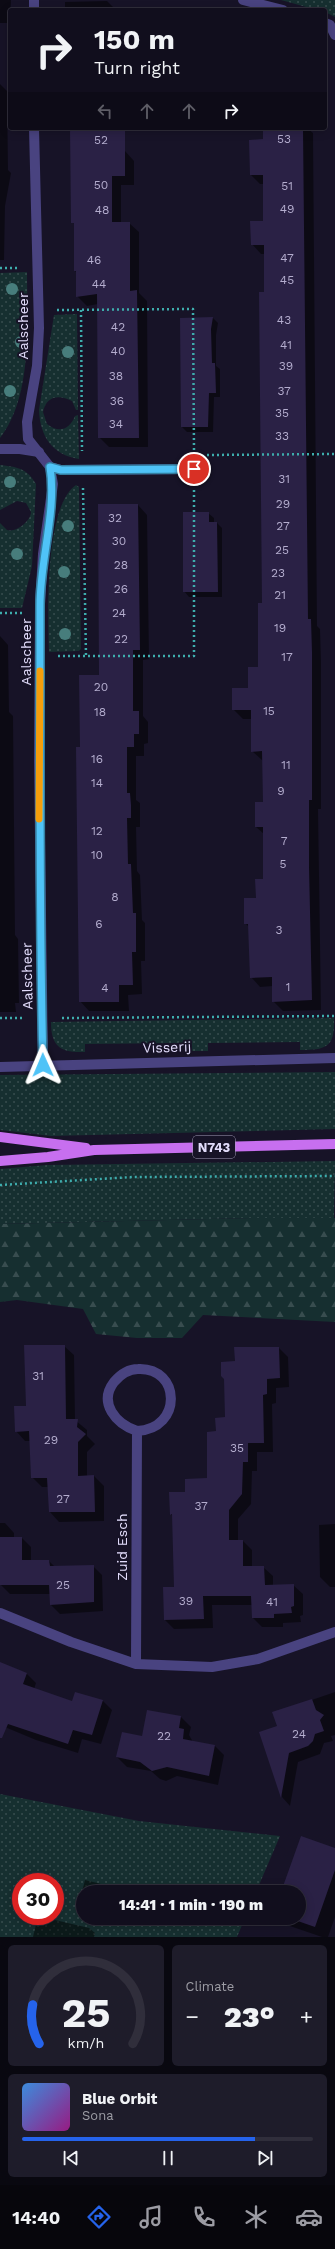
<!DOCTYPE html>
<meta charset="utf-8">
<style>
:root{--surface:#110e1d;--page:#1e1c2a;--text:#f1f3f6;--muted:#9c9ca4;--line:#302e3b;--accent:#2563eb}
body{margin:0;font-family:"Work Sans",sans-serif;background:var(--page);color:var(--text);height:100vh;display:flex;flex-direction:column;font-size:15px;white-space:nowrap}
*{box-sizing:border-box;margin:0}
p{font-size:13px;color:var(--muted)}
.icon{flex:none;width:22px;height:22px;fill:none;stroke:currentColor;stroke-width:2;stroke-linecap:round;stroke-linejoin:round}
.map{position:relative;height:1937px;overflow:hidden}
.side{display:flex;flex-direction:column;gap:8px;padding:8px;background:#090810;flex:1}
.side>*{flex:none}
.banner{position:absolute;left:8px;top:8px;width:319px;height:122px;border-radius:4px;box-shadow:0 2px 10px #0003,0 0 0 1px var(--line);background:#110e1d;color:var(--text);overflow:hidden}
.speed{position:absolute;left:12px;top:1873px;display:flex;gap:8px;font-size:20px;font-weight:700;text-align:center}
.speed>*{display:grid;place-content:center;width:52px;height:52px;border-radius:50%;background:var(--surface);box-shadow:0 2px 10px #0003,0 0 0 1px var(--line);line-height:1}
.speed .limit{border:6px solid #d22;background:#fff;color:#111}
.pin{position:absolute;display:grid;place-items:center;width:34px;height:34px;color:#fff;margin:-17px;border:2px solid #fff;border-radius:50%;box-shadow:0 1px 4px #0007}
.me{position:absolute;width:44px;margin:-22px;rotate:359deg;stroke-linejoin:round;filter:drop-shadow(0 0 3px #0008)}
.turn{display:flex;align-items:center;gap:14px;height:84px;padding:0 20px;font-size:18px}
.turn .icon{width:52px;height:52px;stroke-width:2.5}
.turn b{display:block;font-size:28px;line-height:34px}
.lanes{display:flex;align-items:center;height:38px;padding:0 20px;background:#0003;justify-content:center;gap:20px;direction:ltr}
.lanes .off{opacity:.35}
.big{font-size:30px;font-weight:800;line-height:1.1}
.side .tile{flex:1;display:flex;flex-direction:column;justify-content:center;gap:6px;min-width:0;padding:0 14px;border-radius:6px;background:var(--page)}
.side .dial{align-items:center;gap:0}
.dial svg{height:104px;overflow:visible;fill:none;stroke:var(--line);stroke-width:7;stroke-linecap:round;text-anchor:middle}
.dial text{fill:var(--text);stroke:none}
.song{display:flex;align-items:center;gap:12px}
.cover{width:48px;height:48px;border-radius:6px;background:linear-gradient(135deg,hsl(210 70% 55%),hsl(310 70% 35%))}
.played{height:4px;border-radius:2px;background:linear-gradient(90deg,var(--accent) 80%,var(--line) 80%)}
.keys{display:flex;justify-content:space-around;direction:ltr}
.heat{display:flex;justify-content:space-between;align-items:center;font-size:22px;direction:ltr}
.side .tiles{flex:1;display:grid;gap:8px;grid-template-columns:1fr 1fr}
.tile:last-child{grid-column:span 2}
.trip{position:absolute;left:76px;top:1885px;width:230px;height:40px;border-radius:20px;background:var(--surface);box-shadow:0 2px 10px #0003,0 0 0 1px var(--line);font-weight:800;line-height:40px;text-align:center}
.dock{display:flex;height:64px;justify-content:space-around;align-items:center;background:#07060c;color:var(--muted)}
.dock .icon{width:28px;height:28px}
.dock .active{color:var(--accent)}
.dock b{font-size:18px;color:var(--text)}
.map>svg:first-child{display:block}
.grass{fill:url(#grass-dots);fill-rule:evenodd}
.forest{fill:url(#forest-firs)}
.shadow{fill:#0007}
.building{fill:#2a2145}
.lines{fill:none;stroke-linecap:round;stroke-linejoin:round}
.path{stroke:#3eadad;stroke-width:2.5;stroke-dasharray:2 3;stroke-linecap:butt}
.lane{stroke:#494380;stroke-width:10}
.street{stroke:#494380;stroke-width:10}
.primary{stroke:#c76fef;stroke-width:10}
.tree{fill:#477d7c}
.route-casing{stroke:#337fa1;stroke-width:10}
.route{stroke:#4fc3f7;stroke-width:7}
.slow{stroke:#f59e0b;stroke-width:7}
.labels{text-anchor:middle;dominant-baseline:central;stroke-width:4;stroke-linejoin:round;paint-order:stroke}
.number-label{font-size:12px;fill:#b4adce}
.shield{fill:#171327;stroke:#a5a0bb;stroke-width:1}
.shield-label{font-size:13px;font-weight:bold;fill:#e2dcfb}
.street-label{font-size:14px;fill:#e2dcfb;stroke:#171327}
</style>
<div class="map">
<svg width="335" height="1937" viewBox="0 0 335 1937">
<defs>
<pattern id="grass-dots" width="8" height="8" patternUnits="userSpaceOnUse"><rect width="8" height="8" fill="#162f30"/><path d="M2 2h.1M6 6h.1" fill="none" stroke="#384d4f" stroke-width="1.8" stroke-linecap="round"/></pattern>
<pattern id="forest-firs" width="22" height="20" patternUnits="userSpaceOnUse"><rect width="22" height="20" fill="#162f30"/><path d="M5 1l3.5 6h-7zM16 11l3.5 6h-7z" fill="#384d4f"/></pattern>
</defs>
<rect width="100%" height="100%" fill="#171327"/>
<path class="grass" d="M281 0H335V17L325 12V10H317Z
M27 272C27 322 33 396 0 438V273Z
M77 314 78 410H76L72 401C59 394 46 396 43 412L47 424C59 434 70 429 75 416L78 415 79 459C52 455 40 436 39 410L54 315Z
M0 465C17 467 27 468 36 484L32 566 22 608H0V523L7 530C16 533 31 521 31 512L26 503 17 501 0 510Z
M76 485 79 487 81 649 79 651 49 652C48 617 44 507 76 485Z
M334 1018C335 1047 327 1050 300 1050V1042L208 1043V1051H189L188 1043 85 1044V1052C61 1053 51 1047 51 1022Z
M335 1072V1129L51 1136 0 1130V1075Z
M335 1161 334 1218H252L0 1224V1169L47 1165Z
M0 1794 139 1821 280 1836 256 1892H83V1918H245L237 1937H0ZM21 1882H55V1916H21Z"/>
<path class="forest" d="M252 1218H335V1322L203 1315 182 1338H137L96 1334 83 1309 17 1300 0 1302V1224Z"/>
<path class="shadow" d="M0 0H11L10 23H0Z
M107 1 116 10H65V2Z
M0 84 7 91 8 170 11 173 5 206 4 260H0Z
M72 128H120L125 151 134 161V185H121V223H129L139 232V293L147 301 148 447H109L99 437 98 304 87 306 77 296V273L75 271V224L72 222Z
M264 128H307L313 133 317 626 320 629 321 662V809H318L321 1010 283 1011 273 1001V986L260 987 251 977 249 927 245 923 264 880V834L256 827 264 803 263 761 252 751V719H243L233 709 249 689 259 668 263 604 265 254H261L252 244 264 222V184H260L251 175 264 140Z
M213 318 218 323 216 335V366L220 369V397H214L213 432H187L182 427 181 319Z
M138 505 147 515 149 659 143 660V716L148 722V743L144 744V756H136V800L140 803V827H136L137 871 140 875 142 920 145 923V961H141L142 994 128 995 129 1011H89L80 1001 81 748 100 676Z
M208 513 214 518V523H217L222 528V597H189L184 591Z
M0 636 8 645 9 712 13 716 15 935 18 939 19 1003H15L16 1012H0Z
M64 1346 74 1355 75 1420 87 1430V1436L95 1444 87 1452V1476H94L104 1486V1521L59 1522 50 1512 49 1487H42L32 1477 30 1441H25L16 1431 27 1407Z
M279 1348 288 1357 289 1387 276 1388V1403L272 1404 273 1452H257V1471H252L251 1504 238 1519V1541H243L252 1550V1567H263L273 1576V1586L293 1585 303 1594V1615L300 1616 301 1622 283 1623V1627H262L252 1617V1605H212L213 1628 174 1629 165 1620 175 1588 173 1517 171 1514 186 1493 208 1479 217 1432 226 1418 236 1362Z
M0 1523H5L14 1533V1538H22L31 1547V1561H49L55 1567 93 1566 102 1575 103 1611 60 1614 51 1605V1594H10L0 1584Z
M335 1524V1587H330L320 1577 319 1525Z
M0 1663 26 1673 36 1683 34 1689 73 1702 103 1701 112 1710 101 1744 82 1739 78 1753 36 1740 0 1725Z
M335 1692V1735L331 1736 333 1741 324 1743 320 1754 298 1762 290 1806 282 1797 260 1732 278 1727 274 1713Z
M148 1711 181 1717 191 1727 189 1735 193 1742 215 1746 224 1755 218 1785 177 1776 166 1781 160 1779 151 1771 127 1767 117 1757 142 1738Z
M335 1849V1917L328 1937H322L287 1925 281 1918H299V1892H282Z
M85 1880 105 1885 110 1890V1892H83V1908L79 1904Z
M38 1916 89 1928 95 1933 94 1937H33Z"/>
<path class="building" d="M70 128H125V176H112V222H130V291L137 290 139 438H98L97 294 76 297V271H74V223H71Z
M263 128H303L308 619H311L312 652V800H309V867L312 1000 272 1002V977L250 978 248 924H244V898H256L255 879H263V827H255V802H263L262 751 251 752V710H232V688H248V667H258V603H262L259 292H264V245H251L250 221H263V175H250L249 140 263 139Z
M213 317 211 329 212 363H215L216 393H209L208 427H181L180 318Z
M98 504H138L140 650H133V711H139V734H134V747H127V793H130L131 805V818H127L128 864H131L133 913H136V952H132L133 985H119V1002H79L76 747H80L79 675H99Z
M183 512H209V522H217L218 592H183Z
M24 1345H65L66 1419H78L77 1427 86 1434 78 1442V1476L94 1475 95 1512H49L47 1478H31L29 1431 15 1432 14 1406H26Z
M234 1347H279L280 1378 267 1379V1394L263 1395 264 1443H248V1462H243L242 1494 229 1510V1540H243V1566H264L265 1585 294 1584V1606L291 1607 292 1613 274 1614V1618H252L251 1596H203L204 1619 164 1620 163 1587H174L172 1514 170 1515 169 1492H185V1479L207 1478V1432L216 1431 215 1418 225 1417 224 1379 221 1376V1362L235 1361Z
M0 1537H22V1560H49L50 1566 94 1565V1602L50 1605 49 1585H0Z
M0 1662 27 1673 23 1684 72 1701 75 1692 103 1700 92 1735 73 1730 68 1744 8 1724 2 1738H0Z
M312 1699 316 1710 324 1715 320 1720 324 1731 315 1734 313 1741 308 1746 289 1753 281 1798 259 1732 277 1726 272 1712Z
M147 1710 181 1716 179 1728 184 1729 183 1739 215 1745 209 1776 167 1767 152 1771 140 1762 116 1757 122 1732 142 1736Z
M301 1836 335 1848V1870L315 1927 289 1918H299V1892H281Z"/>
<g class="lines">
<path class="path" d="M0 268H19
M57 310 193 309 194 450
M81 310 82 451
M207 455 335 454
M83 488 86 656
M0 613H22
M58 656H194V487
M0 1018H25
M62 1018 335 1016
M0 1185 133 1177 335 1176"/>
<path class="lane" d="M0 449H20L39 452
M50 467 61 470 194 469"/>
<path class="street" d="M34 0V10
M243 0 283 10
M325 23 330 25 335 35
M34 128 39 328 37 366 27 422 28 439 50 467 53 484 43 554 40 604 39 761 43 1065
M0 1067 335 1058
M0 1613 71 1642 136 1664 212 1667 258 1659 335 1632
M136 1664 137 1431C116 1424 98 1403 114 1382 120 1375 129 1369 138 1369 181 1367 183 1429 137 1431"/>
<path class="primary" d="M0 1137 86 1148
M0 1161 48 1157 94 1150 335 1144"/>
</g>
<g class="tree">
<circle cx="12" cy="289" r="6"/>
<circle cx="21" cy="342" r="6"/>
<circle cx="68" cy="352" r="6"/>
<circle cx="10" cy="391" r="6"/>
<circle cx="10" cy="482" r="6"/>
<circle cx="68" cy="526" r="6"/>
<circle cx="17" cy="554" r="6"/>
<circle cx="64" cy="572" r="6"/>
<circle cx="65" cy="634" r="6"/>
</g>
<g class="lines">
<g class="route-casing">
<path id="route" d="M43 1065C39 912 40 759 40 605 40 560 57 510 50 467L61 470 194 469"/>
</g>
<use href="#route" class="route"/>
<path class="slow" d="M39 819 40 671"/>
</g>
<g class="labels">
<g class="number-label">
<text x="284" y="139">53</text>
<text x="101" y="140">52</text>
<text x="101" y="185">50</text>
<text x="287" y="186">51</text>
<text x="287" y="209">49</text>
<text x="102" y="210">48</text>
<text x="287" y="258">47</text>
<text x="94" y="260">46</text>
<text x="287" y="280">45</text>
<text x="99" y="284">44</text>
<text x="284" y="320">43</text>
<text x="118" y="327">42</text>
<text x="286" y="345">41</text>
<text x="118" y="351">40</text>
<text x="286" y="366">39</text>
<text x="116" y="376">38</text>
<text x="284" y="391">37</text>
<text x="117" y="401">36</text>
<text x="282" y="413">35</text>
<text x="116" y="424">34</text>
<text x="282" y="436">33</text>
<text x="284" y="479">31</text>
<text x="283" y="504">29</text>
<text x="115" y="518">32</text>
<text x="283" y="526">27</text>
<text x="119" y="541">30</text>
<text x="282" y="550">25</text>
<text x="121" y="565">28</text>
<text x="278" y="573">23</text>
<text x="121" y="589">26</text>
<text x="280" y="595">21</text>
<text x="119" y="613">24</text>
<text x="280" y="628">19</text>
<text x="121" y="639">22</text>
<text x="287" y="657">17</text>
<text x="101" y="687">20</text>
<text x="269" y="711">15</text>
<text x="100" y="712">18</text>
<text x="97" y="759">16</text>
<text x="286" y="765">11</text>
<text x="97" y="783">14</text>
<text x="281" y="791">9</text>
<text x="97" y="831">12</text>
<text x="284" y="841">7</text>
<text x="97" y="855">10</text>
<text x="283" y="864">5</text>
<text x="115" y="897">8</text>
<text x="99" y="924">6</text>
<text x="279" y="930">3</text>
<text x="288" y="987">1</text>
<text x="105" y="988">4</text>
<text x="38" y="1376">31</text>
<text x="51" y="1440">29</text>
<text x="237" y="1448">35</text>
<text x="63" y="1499">27</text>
<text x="201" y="1506">37</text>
<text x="63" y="1585">25</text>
<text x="186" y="1601">39</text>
<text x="272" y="1602">41</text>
<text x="299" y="1734">24</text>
<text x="164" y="1736">22</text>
</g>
<rect class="shield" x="193" y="1136" width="42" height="22" rx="3"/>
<g class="shield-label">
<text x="214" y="1147">N743</text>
</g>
<g class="street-label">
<text transform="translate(23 326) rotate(-90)">Aalscheer</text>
<text transform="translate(26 652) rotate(-90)">Aalscheer</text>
<text transform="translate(27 976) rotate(-91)">Aalscheer</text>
<text transform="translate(167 1047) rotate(-2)">Visserij</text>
<text transform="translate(122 1547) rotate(-90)">Zuid Esch</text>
</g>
</g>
</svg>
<div class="speed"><div class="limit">30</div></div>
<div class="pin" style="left:194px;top:469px;background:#d93025"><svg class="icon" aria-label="arrive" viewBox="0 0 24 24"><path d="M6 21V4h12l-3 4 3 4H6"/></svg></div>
<svg class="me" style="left:43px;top:1065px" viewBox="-20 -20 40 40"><path d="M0-17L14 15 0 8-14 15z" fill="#4fc3f7" stroke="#fff" stroke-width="4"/></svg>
<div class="trip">14:41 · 1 min · 190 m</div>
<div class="banner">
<div class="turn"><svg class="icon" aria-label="right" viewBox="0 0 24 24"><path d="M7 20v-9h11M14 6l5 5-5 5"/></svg><div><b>150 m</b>Turn right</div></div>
<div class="lanes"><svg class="icon off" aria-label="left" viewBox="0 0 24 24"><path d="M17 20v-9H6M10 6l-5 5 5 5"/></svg><svg class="icon off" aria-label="ahead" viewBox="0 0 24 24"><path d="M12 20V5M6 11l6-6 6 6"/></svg><svg class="icon off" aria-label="ahead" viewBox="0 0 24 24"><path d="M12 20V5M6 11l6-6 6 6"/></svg><svg class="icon" aria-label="right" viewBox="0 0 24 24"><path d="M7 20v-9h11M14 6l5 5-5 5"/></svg></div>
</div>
</div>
<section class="side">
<div class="tiles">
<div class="tile dial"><svg viewBox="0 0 100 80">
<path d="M14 69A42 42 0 1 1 86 69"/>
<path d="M14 69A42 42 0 0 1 9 39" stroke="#2563eb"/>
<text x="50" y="56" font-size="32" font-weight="700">25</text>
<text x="50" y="72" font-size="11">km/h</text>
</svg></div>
<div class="tile"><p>Climate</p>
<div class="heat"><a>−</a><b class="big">23°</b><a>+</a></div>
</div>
<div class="tile">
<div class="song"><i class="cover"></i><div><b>Blue Orbit</b><p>Sona</p></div></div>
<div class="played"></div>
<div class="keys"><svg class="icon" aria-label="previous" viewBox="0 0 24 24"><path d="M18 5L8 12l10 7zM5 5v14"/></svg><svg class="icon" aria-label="pause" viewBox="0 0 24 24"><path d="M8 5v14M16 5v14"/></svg><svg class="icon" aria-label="next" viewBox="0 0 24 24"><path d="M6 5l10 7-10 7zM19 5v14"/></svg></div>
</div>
</div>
</section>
<nav class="dock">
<b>14:40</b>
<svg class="icon active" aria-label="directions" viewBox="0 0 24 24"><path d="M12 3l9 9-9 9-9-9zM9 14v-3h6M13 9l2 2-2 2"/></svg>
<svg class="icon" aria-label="music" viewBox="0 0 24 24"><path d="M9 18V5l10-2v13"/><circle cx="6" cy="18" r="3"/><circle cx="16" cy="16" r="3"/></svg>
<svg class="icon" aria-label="phone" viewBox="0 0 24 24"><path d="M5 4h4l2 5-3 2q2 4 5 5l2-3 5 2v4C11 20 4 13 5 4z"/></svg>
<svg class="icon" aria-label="climate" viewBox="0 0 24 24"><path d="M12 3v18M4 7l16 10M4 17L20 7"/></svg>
<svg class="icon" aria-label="car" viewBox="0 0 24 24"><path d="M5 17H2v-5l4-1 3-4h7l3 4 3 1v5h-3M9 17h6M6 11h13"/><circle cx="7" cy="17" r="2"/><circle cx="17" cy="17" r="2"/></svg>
</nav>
